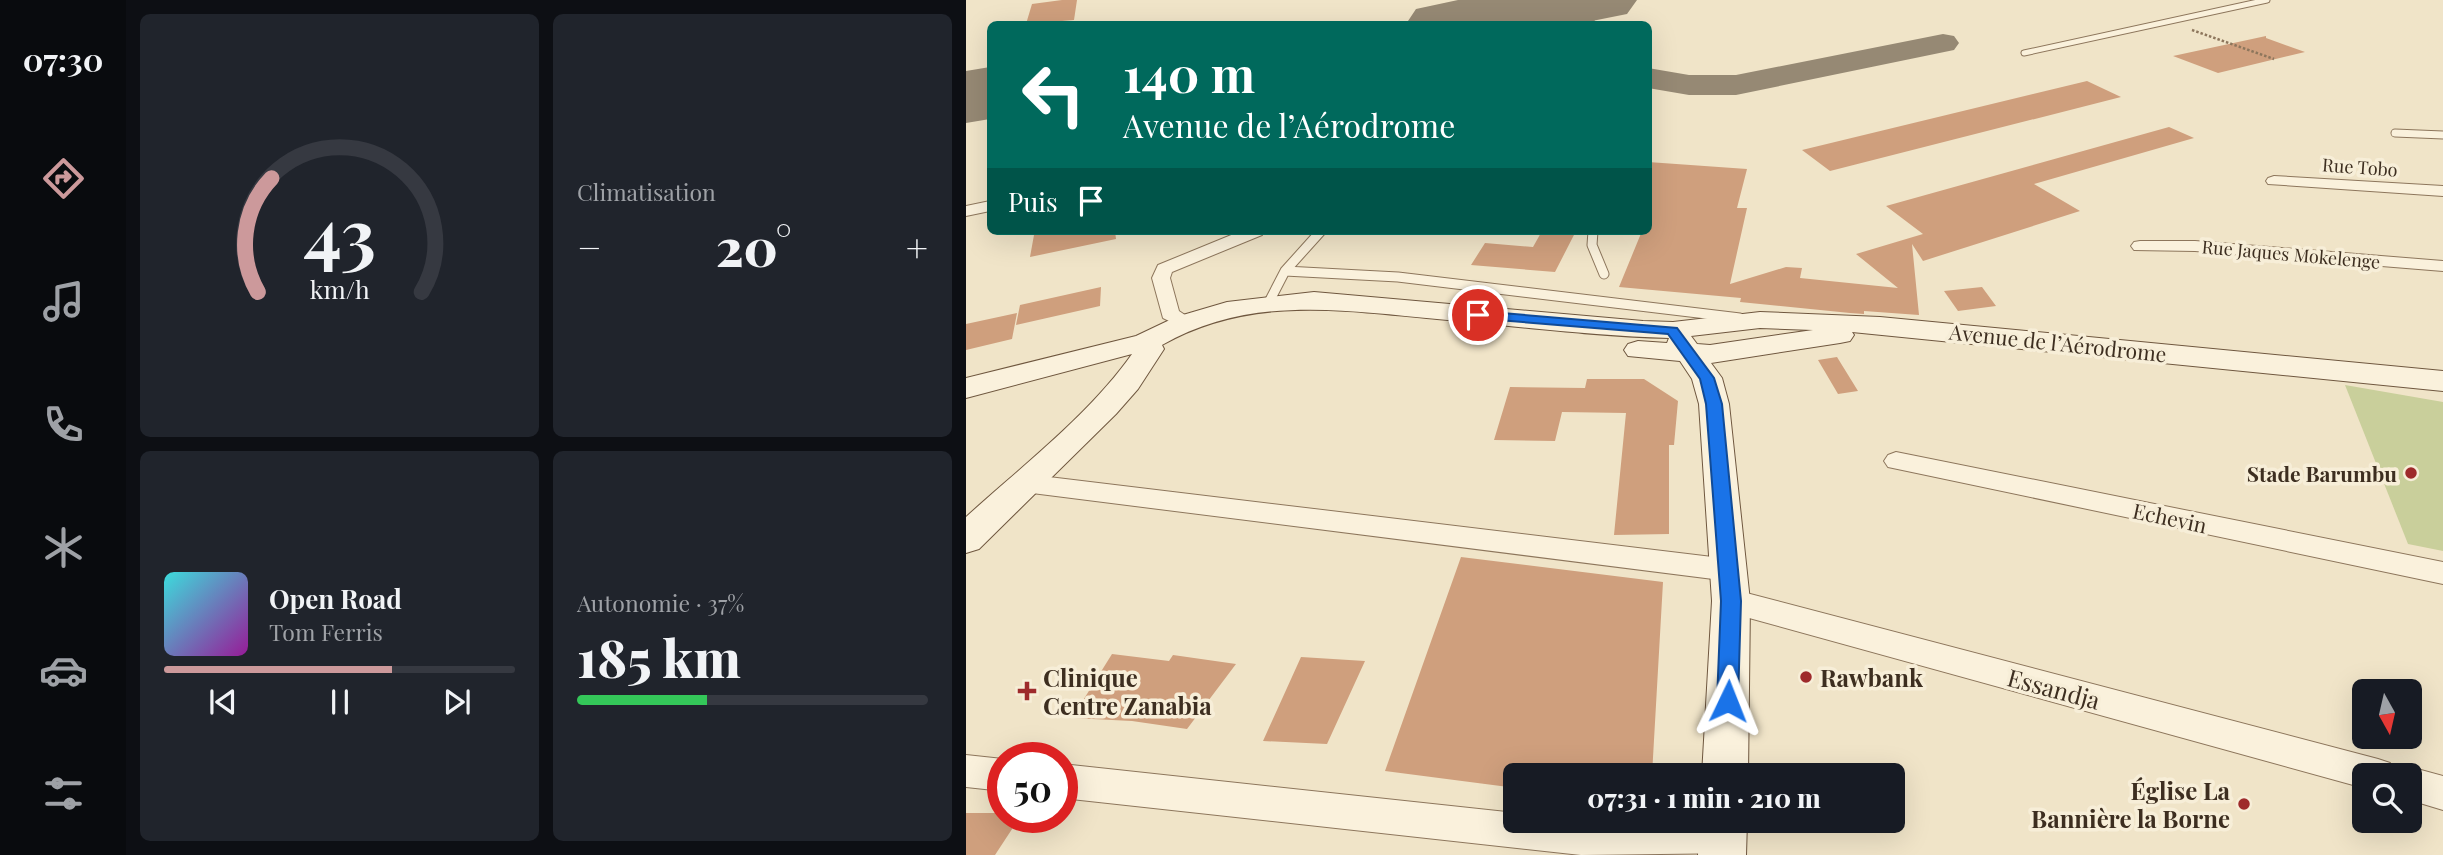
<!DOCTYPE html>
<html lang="fr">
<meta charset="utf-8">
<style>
:root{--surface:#171b24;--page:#20242c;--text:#f1f3f6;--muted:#9ea1a6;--line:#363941;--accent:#cc999b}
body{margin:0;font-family:"Playfair Display",serif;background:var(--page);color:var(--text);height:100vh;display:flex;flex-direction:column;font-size:26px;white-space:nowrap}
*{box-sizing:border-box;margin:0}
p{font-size:23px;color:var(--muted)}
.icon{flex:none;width:38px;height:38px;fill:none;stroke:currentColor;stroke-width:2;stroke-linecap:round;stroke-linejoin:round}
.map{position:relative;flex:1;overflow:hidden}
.drawer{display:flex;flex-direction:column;gap:14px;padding:14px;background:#0d0f14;width:840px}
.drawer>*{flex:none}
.top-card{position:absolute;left:21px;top:21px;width:665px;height:214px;border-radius:10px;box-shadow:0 7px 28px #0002;background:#00695c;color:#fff;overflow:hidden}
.needle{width:46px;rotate:172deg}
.controls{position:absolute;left:1386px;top:679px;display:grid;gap:14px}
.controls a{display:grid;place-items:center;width:70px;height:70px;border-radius:10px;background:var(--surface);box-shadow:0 7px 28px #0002;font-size:35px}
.speed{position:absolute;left:21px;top:742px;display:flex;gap:14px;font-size:35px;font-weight:700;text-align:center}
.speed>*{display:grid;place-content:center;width:91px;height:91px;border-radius:50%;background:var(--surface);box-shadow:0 7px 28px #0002;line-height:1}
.speed .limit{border:10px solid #d22;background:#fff;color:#111}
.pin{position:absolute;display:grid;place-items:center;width:60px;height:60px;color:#fff;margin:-30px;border:4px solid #fff;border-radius:50%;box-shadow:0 2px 7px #0007}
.me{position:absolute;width:77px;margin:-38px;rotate:2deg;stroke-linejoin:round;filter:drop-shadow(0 0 5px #0008)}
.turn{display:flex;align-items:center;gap:24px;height:147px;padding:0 21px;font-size:32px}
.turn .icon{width:91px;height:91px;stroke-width:2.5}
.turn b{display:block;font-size:49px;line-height:60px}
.then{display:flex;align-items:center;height:66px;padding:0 21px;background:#0003;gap:14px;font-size:26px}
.big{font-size:52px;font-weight:800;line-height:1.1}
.drawer .tile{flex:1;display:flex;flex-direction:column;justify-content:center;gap:10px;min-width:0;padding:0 24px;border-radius:10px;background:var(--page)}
.drawer .dial{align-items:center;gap:0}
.dial svg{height:182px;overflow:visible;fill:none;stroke:var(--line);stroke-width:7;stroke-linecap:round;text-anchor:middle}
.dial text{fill:var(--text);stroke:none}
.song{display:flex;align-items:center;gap:21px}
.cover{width:84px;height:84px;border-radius:10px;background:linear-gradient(135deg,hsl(180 70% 55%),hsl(300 70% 35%))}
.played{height:7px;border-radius:4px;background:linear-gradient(90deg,var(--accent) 65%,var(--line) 65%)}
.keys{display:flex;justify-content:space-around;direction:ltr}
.heat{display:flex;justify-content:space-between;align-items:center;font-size:38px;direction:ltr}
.charge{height:10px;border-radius:5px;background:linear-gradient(90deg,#34c759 37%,var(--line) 0)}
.drawer .tiles{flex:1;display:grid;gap:14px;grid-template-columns:repeat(2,1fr)}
.trip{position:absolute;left:537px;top:763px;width:402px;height:70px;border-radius:10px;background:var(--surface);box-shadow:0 7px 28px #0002;font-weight:800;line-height:70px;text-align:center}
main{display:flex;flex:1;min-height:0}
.tab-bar{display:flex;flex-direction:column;width:126px;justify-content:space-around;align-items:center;background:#090b0e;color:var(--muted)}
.tab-bar .icon{width:49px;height:49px}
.tab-bar .current{color:var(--accent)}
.tab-bar b{font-size:32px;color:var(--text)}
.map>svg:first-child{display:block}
.green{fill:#c9cf9b}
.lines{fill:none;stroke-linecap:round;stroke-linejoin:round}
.taxiway{fill:#968974;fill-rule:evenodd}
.runway{fill:#968974;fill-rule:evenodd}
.building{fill:#cf9f7d}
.lane-far2-casing{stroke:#8d765c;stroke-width:7}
.lane-far1-casing{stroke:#8d765c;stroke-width:9}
.lane-casing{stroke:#8d765c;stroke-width:11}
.street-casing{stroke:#8d765c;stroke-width:2}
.secondary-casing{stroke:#6f573f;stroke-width:2}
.path{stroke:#8d765c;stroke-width:2.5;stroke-dasharray:2.5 2;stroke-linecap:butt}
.lane-far2{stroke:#faf1dc;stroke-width:5}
.lane-far1{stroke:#faf1dc;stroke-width:7}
.lane{stroke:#faf1dc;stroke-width:9}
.street{fill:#faf1dc;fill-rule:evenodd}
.secondary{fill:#faf1dc;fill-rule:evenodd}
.route{fill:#1a73e8;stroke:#114b97;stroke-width:2}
.poi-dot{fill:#9e2a2b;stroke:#f7eed8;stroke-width:2.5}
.labels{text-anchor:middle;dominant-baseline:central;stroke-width:7;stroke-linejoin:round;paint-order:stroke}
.far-street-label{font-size:18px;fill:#3d2e20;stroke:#f7eed8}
.street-label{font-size:21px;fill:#3d2e20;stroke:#f7eed8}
.poi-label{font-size:21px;font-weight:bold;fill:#3d2e20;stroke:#f7eed8;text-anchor:end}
.near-poi-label{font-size:24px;font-weight:bold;fill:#3d2e20;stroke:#f7eed8;text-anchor:start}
.near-street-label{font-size:24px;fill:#3d2e20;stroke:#f7eed8}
</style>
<main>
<nav class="tab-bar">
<b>07:30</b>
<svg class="icon current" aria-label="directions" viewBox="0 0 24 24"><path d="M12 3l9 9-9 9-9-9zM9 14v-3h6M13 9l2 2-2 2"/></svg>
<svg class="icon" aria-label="music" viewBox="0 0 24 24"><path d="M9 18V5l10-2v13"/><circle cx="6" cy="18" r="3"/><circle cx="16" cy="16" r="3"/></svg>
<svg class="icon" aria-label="phone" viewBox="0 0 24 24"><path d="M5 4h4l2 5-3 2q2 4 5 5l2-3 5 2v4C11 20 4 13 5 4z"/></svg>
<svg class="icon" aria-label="climate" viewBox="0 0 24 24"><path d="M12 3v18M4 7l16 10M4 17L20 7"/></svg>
<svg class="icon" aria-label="car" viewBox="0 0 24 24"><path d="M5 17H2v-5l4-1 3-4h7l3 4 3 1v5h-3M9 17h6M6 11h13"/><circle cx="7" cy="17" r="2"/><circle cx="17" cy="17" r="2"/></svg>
<svg class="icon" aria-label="filters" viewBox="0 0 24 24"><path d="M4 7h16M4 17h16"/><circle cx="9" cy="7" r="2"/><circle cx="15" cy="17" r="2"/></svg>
</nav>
<section class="drawer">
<div class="tiles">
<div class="tile dial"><svg viewBox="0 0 100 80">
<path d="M14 69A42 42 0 1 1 86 69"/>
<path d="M14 69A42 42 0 0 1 20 19" stroke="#cc999b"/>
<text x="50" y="56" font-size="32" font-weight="700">43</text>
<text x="50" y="72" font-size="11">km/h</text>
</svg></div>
<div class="tile"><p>Climatisation</p>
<div class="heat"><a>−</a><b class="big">20°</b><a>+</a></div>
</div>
<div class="tile">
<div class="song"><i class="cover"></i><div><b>Open Road</b><p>Tom Ferris</p></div></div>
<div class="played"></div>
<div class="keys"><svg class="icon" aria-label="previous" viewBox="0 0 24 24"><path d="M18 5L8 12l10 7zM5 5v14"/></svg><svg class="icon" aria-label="pause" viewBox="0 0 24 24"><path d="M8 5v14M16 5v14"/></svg><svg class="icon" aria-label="next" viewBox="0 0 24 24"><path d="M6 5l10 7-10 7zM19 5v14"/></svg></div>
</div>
<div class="tile"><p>Autonomie · 37%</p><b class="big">185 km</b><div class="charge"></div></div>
</div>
</section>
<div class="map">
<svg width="1477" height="855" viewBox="0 0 1477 855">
<rect width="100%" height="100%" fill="#f0e4c8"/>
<path class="green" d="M1379 385 1477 402V551L1442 544Z"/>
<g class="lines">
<path class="taxiway" d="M593 0H615L631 24H602L590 5Z
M977 34 988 36 993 43 988 50 770 95H723L682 88V68L723 75H770Z"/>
<path class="runway" d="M492 0H671L661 14 611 24H440L450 9Z
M24 67V119L0 123V71Z"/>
</g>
<path class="building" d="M96 0H111L108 20 60 24 66 4Z
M1300 36V38L1339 52 1252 73 1207 56Z
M1121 81 1155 97 864 171 836 150Z
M1203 127 1228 138 1068 184 1114 211 957 261 946 244 953 315 898 311V314L884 313 774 302 775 298 653 287 676 231H682V162L781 169 771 208H781L764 284 820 267 836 268 834 278 932 288 890 254 957 234 920 206Z
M89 231H149L150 239 64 257 68 235Z
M576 231H610L589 272 505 265 519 243 567 247Z
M135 287 134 306 50 325 54 305Z
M1016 287 1030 306 992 311 978 291Z
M51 313 46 339 0 350V324Z
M871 357 892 391 872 394 852 360Z
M621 379H678L712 401 708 445H703V534L648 535 660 413 596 412 589 441 528 440 544 387 619 388Z
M495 557 697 582 686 775H550V788L419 771Z
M146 654 203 661 207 655 270 664 221 729 166 721 106 718Z
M335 657 399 661 361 744 297 741Z
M0 813H37V817H54L29 855H0Z"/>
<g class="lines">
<g class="lane-far2-casing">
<path id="lane-far2" d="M1058 53 1301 0"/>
</g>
<g class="lane-far1-casing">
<path id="lane-far1" d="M1429 133 1477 135"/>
</g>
<g class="lane-casing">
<path id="lane" d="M627 231 626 245 638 274
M319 271 432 277 774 318
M303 302 319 271 355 231"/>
</g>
<g class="street-casing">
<path id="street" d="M1308 176 1477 186V196L1302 184 1300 181 1302 178Z
M24 201V211L0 216V206Z
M275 231H299L296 235 206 272 204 278 213 311 228 321 225 325H211L197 318 186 278 192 265Z
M1174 241H1229L1477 261V271L1229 251 1168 250 1165 246 1168 242Z
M930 452 1477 562V584L922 467 918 461 922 455Z
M58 474 763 559 773 562 776 570 773 578 763 581 58 492 49 489 46 483 49 477Z
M765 589 1412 759 1424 763 1428 775H1398V788L765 613 755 609 751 601 755 593Z
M0 755 37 759V791L0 787Z
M96 764 550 813V821H620L756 835 768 841 774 853 615 855 96 798Z
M1444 767 1477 776V810L1444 800V775H1431Z"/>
</g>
<g class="secondary-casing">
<path id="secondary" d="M348 292 677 321 707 322 794 312 914 317 1477 371V391L886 332 888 335 884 341 874 343 745 363 756 378 763 404 784 601 782 775H736L746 601 733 404 726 379 714 361 662 356 658 350 662 344 672 341 701 343 703 338C626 336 548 326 471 319 376 310 283 295 196 345L198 349 172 389 150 414 13 549 0 553V517C54 468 124 414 166 354L0 398V378L170 336 210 317 261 302ZM794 328 847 330 744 345 731 344 725 336Z
M733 821H781L780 855H732Z"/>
</g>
<path class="path" d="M1226 30 1308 59"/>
<use href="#lane-far2" class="lane-far2"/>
<use href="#lane-far1" class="lane-far1"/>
<use href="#lane" class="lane"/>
<use href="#street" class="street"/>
<use href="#secondary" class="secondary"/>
</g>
<path class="route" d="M512 311 711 328 748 378 756 404 775 601 772 701 769 708 762 711 754 708 751 701 755 601 740 404 734 379 702 334 507 318V312Z"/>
<g class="poi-dot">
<circle cx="1445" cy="473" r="7"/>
<circle cx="840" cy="677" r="7"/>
<path d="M57.5 680.5h7v7h7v7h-7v7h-7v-7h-7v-7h7z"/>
<circle cx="1278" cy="804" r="7"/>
</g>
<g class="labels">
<g class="far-street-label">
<text transform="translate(1394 167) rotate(4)">Rue Tobo</text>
<text transform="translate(1325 254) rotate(5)">Rue Jaques Mokelenge</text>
</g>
<g class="street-label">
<text transform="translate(1092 342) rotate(6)">Avenue de l’Aérodrome</text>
<text transform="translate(1204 517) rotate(12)">Echevin</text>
</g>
<g class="poi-label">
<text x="1431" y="473">Stade Barumbu</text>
</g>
<g class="near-poi-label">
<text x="77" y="677">Clinique<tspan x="77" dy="28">Centre Zanabia</tspan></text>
<text x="854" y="677">Rawbank</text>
<text x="1264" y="790" text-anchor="end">Église La<tspan x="1264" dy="28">Bannière la Borne</tspan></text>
</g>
<g class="near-street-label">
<text transform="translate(1088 688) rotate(15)">Essandja</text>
</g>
</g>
</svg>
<div class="controls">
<a><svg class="needle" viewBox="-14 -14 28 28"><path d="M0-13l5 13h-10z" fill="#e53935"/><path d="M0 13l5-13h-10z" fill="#9ea1a6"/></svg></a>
<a><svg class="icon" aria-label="search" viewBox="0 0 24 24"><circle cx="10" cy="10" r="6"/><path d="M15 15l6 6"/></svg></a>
</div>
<div class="speed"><div class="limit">50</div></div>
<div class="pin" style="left:512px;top:315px;background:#d93025"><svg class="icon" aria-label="arrive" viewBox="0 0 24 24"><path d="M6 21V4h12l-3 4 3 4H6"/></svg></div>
<svg class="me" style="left:762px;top:701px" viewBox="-20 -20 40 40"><path d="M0-17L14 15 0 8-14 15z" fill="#1a73e8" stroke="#fff" stroke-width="4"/></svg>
<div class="trip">07:31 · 1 min · 210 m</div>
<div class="top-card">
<div class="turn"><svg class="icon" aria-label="left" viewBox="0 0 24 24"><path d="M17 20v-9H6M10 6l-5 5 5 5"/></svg><div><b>140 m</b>Avenue de l’Aérodrome</div></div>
<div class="then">Puis<svg class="icon" aria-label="arrive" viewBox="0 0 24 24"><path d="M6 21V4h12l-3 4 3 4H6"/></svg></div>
</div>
</div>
</main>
